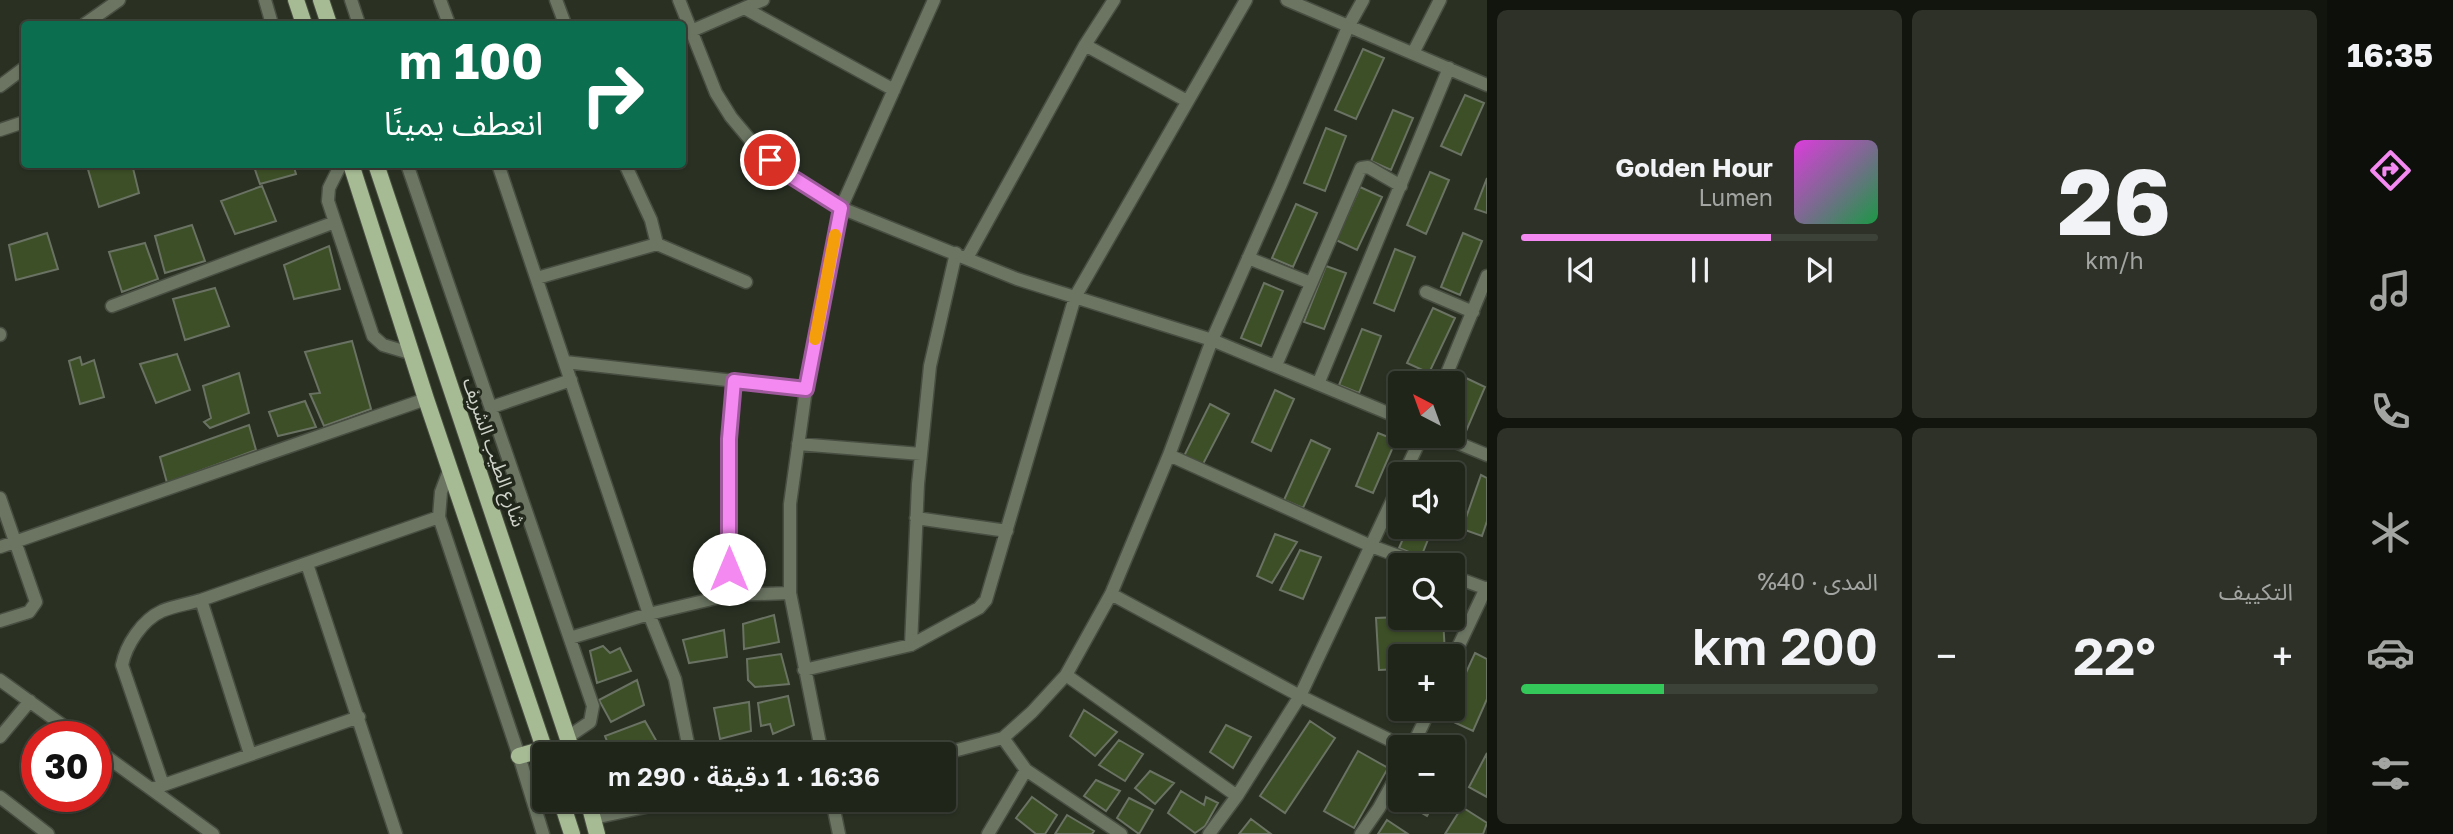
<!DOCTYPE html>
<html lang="ar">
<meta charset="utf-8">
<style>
:root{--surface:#20251a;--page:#2d3127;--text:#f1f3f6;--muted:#a2a5a2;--line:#3d4239;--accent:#f489f1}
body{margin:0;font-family:"Golos Text","Noto Sans Arabic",sans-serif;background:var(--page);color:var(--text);direction:rtl;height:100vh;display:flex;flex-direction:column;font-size:26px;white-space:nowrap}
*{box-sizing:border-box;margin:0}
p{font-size:23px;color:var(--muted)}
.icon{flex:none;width:38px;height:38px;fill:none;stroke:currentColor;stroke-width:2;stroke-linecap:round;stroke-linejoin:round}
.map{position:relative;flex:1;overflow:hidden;direction:ltr}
.panel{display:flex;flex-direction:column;gap:10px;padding:10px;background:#12140e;width:840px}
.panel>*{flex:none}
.hud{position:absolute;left:21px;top:21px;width:665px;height:147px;border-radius:7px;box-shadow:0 2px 5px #0004,0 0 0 2px var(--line);direction:rtl;background:#0b6e4f;color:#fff;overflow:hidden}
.needle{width:46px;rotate:319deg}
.fabs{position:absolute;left:1388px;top:371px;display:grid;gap:14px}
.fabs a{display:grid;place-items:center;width:77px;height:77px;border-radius:7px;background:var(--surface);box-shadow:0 2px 5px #0004,0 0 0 2px var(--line);font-size:35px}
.speed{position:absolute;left:21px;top:721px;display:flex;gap:14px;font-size:35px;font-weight:700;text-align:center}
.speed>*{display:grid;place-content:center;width:91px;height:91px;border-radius:50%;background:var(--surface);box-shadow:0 2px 5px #0004,0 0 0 2px var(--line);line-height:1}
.speed .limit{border:10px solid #d22;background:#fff;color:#111}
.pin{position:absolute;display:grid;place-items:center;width:60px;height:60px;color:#fff;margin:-30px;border:4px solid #fff;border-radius:50%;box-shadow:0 2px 7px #0007}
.me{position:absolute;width:77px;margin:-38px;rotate:0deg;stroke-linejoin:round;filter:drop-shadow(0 0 5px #0008)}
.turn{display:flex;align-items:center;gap:24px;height:147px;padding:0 28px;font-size:32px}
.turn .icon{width:91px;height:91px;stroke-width:2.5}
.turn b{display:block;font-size:49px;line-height:60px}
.big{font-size:52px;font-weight:600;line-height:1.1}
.panel .tile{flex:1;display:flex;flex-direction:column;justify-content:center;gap:10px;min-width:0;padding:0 24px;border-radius:10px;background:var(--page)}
.panel .dial{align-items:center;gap:0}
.dial b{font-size:91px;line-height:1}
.song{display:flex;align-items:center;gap:21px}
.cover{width:84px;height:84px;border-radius:10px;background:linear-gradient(135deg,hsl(300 70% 55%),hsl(140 70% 35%))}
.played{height:7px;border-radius:4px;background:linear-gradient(90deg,var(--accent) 70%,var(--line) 70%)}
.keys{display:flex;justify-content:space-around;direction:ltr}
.heat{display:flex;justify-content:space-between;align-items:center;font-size:38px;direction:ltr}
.charge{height:10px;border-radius:5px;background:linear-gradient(90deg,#34c759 40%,var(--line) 0)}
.panel .tiles{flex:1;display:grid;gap:10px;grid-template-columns:repeat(2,1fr)}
.trip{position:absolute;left:532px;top:742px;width:424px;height:70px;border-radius:7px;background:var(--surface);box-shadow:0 2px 5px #0004,0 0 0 2px var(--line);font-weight:600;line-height:70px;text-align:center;direction:rtl}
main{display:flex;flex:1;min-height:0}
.tabs{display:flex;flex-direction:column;width:126px;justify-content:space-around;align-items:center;background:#0d0f0a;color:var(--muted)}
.tabs .icon{width:49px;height:49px}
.tabs .on{color:var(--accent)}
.tabs b{font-size:32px;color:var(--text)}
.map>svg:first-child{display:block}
.building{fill:#3c4f26;stroke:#6a7263;stroke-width:2}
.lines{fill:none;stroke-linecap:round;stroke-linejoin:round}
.minor-casing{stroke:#484e41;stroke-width:15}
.major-casing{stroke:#484e41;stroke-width:18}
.minor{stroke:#6b7562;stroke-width:12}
.major{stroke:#a6ba94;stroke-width:16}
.route-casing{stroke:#9f599d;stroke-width:18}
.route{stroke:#f489f1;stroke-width:12}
.slow{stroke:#f59e0b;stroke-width:12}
.labels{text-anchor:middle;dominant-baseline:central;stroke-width:7;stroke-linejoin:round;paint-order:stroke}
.street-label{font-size:19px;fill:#cfd3ca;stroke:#21271a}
</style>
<main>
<nav class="tabs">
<b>16:35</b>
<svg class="icon on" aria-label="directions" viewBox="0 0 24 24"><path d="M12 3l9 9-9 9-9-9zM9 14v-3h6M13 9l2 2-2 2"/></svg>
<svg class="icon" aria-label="music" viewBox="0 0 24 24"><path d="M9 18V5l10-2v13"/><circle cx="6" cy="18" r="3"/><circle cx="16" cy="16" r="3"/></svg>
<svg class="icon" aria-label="phone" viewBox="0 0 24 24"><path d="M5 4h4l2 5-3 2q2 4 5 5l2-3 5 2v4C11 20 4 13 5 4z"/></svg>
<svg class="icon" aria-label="climate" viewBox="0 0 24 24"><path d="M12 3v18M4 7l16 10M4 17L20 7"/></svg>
<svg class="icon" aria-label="car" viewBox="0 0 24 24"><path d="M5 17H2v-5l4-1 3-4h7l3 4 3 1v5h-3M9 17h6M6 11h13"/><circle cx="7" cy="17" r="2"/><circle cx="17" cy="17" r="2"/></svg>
<svg class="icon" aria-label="filters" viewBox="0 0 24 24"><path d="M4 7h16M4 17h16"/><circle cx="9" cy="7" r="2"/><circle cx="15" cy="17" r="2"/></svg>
</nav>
<section class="panel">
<div class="tiles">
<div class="tile dial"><b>26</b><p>km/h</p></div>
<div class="tile">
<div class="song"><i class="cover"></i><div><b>Golden Hour</b><p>Lumen</p></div></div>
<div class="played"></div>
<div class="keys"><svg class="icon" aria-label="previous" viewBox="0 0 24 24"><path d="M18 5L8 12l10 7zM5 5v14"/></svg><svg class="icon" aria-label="pause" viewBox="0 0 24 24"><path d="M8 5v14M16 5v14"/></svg><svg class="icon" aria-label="next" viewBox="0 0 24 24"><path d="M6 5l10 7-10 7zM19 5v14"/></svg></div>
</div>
<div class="tile"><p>التكييف</p>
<div class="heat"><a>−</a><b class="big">22°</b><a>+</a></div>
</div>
<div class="tile"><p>المدى · 40%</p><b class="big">200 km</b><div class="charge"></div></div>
</div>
</section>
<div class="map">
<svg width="1487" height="834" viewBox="0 0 1487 834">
<rect width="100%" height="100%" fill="#2a3123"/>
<path class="building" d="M1363 49 1384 58 1356 119 1335 110Z
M1465 95 1484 103 1461 155 1441 146Z
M1393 110 1413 118 1391 170 1371 161Z
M1326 128 1346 136 1325 191 1304 183Z
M91 164H132L139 193 99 207 87 166Z
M253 164H293L296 174 260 184Z
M1430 172 1449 180 1426 234 1407 225Z
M1487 178V213L1475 209Z
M262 186 276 221 235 234 221 201Z
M1360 187 1382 197 1357 250 1336 240Z
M1296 204 1317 213 1293 267 1272 258Z
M192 225 205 261 165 273 155 236Z
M47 233 58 269 16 280 9 245Z
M1463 233 1482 241 1460 295 1441 287Z
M145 243 158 279 122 292 109 252Z
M329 246 340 289 294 299 284 265Z
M1395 249 1415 257 1394 311 1374 303Z
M1326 266 1346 273 1324 329 1304 322Z
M1264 283 1283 291 1261 346 1241 338Z
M215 288 229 326 185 340 173 299Z
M1433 308 1455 318 1429 373 1407 363Z
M1362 329 1381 336 1359 393 1339 385Z
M352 341 371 409 324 426 310 394 320 393 305 352Z
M177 354 190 390 156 403 140 364Z
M80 357 82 365 94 360 104 397 80 404 69 361Z
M239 373 249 413 210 428 204 422 211 418 203 386Z
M1466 378 1485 387 1464 436 1452 431V408Z
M1275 390 1294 399 1271 451 1252 442Z
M305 401 316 427 278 436 269 412Z
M1210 404 1229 414 1202 466 1184 456Z
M249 425 256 450 167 483 160 457Z
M1378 433 1396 440 1373 493 1356 486Z
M1311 440 1330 449 1303 508 1284 500Z
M1481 475 1487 478V521L1482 536 1462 529Z
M1408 527H1433L1421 557 1399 548Z
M1275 534 1297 542 1272 583 1257 576Z
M1300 550 1321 557 1303 599 1280 590Z
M774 615 779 642 744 649 743 624Z
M1400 617 1443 618 1445 654 1433 656H1400V669L1379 670 1376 618Z
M724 630 727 657 689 663 683 640Z
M603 646 610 653 620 648 631 671 597 683 590 651Z
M1475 653 1487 659V699L1473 731 1445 718 1450 709H1452V703Z
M781 654 789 684 755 687 748 680 747 659Z
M637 680 644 705 611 722 599 700Z
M788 696 794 725 773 734 770 724 761 726 758 703Z
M749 702 751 731 720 739 714 708Z
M1084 710 1117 732 1095 756 1070 736Z
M645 721 661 749 640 754H612L605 736Z
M1310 721 1335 738 1285 813 1260 796Z
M1226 725 1251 737 1233 768 1210 752Z
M1434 735 1463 751 1452 769V747H1428Z
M1119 740 1143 754 1125 781 1099 765Z
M752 741 755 754H721L720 751Z
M1358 751 1388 768 1354 828 1324 811Z
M1487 753V797L1469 787Z
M1150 771 1174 783 1155 804 1135 788Z
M1096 780 1120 791 1106 811 1084 796Z
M1181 791 1204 805 1206 797 1218 803 1205 826 1195 833 1168 813Z
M1032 797 1057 815 1045 834H1036L1016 818Z
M1400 797V800H1436L1427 816 1398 800Z
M1129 798 1153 810 1139 834 1117 818Z
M1462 807 1487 823 1483 834H1445Z
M1067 815 1094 831 1092 834H1055Z
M1251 819 1271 834H1239Z
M1387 820 1408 834H1378Z"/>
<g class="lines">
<g class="minor-casing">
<path id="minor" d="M265 0 272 24
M351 0 359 24
M440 0 449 24
M556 0 565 24
M679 0 716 93 731 117 757 148 784 172 841 208 1017 279 1212 340 1400 418
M1287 0 1487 85
M746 9 894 90
M85 24 119 0
M682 35 763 0
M1085 45 1187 101
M1413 53 1440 0
M0 86 24 68
M0 130 24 122
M341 164 329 188 328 201 373 336 383 345 413 354
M407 164 593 706 590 722 568 737
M498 164 649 614 675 679 690 754
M625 164 651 220 657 244
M967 258 1085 45 1114 0
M1248 258 1311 283
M537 278 657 244 746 282
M1426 292 1473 312
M112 306 335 222
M0 334V335
M565 362 806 389
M1276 365 1361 168 1368 167 1401 186
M1443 383 1487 276
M1318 384 1449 68
M492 407 571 380
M1441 436 1487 455
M798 444 921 454
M1169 455 1371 546 1423 565
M450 468 441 492 439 517 519 756 543 834
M1404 474 1422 436
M0 498 36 602 29 612 0 621
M916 518 1007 531
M0 547 426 399
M307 564 396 834
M1452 576 1487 589
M1111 594 1300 696 1404 747
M729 595V439L734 381
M570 638 649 614 729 595 790 593
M911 645 918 484 930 366 956 253
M1452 660 1486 588
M804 670 911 645 979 608 986 600 1075 297 1246 0
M1066 675 1237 796
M0 680 79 737
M0 737 30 701
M1003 738 1026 770 1121 834
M1412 747 1430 709
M96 749 213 834
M250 754 201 600 439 517
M822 754 790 593V504L806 389 841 208 934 0
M942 754 1003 738 1032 712 1066 675 1111 594 1169 455 1212 340 1281 184 1348 27 1363 0
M163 785 122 665C126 645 142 620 162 611 174 606 188 604 201 600
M152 789 359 717
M0 797 48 834
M832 800 839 834
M594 818 678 800
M988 834 1026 770
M1209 834 1237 796 1300 696 1400 484
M1361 834 1379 808 1400 770"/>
</g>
<g class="major-casing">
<path id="major" d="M296 0 304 24
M321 0 329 24
M351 164 426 399 546 754
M376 164 573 754
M519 756 544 749
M561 800 572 834
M588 800 597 834"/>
</g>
<use href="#minor" class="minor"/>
<use href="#major" class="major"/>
</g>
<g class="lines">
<g class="route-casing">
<path id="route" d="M729 569V439L734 381 806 389 841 208 784 172 770 160"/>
</g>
<use href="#route" class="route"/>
<path class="slow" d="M815 339 835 235"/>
</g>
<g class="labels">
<g class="street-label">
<text transform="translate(495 452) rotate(71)">شارع الطيب الشريف</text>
</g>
</g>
</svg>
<div class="fabs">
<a><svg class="needle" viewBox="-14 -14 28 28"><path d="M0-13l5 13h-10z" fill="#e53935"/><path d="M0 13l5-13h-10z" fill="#a2a5a2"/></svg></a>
<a><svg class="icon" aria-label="sound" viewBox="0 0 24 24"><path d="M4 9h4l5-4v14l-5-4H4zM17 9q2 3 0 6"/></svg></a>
<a><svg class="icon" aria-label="search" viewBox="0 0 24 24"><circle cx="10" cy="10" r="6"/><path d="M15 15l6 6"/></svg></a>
<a>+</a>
<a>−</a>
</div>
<div class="speed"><div class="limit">30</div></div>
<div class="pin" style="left:770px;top:160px;background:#d93025"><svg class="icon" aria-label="arrive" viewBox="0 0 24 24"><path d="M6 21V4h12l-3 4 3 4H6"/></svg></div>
<svg class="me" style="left:729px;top:569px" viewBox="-20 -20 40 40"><circle r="19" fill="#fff"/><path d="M0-13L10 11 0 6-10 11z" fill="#f489f1"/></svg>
<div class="trip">16:36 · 1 دقيقة · 290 m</div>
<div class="hud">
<div class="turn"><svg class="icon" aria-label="right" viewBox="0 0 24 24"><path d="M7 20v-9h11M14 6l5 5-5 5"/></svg><div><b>100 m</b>انعطف يمينًا</div></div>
</div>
</div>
</main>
